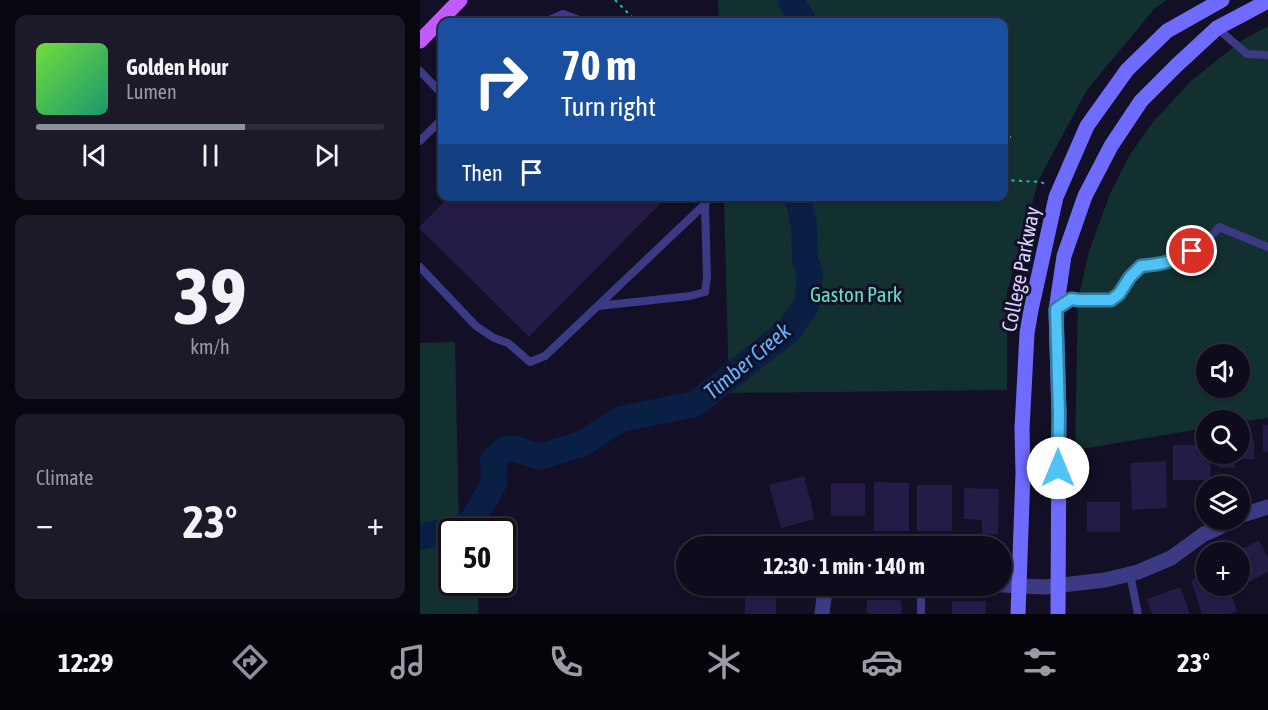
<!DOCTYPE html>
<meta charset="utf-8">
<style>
:root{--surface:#0e0b1c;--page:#1c1929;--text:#f1f3f6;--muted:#9b9ba3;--line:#2e2b3b;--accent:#8c9099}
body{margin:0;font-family:"Asap Condensed",sans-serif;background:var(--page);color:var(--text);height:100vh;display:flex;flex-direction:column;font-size:22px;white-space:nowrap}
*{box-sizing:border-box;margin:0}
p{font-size:20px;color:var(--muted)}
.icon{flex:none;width:33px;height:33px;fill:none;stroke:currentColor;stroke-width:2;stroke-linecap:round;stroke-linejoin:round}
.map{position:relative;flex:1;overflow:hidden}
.side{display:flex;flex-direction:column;gap:15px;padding:15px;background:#08060f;width:420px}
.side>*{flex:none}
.guide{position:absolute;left:18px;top:18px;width:570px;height:183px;border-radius:12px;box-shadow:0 2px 4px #0004,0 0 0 2px var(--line);background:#1a4fa0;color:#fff;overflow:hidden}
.buttons{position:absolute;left:776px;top:344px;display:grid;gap:12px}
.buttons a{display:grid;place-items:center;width:54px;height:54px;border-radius:50%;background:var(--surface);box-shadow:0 2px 4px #0004,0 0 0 2px var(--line);font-size:30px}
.speed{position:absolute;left:18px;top:518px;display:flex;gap:12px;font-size:30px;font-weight:700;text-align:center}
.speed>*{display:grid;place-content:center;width:78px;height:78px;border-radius:50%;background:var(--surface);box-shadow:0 2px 4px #0004,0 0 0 2px var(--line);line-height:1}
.speed .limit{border:3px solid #111;border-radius:9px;background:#fff;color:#111}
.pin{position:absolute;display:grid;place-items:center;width:51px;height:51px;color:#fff;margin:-26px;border:3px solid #fff;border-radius:50%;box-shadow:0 2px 6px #0007}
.me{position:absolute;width:66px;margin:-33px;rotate:0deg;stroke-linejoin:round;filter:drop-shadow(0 0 4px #0008)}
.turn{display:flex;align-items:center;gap:21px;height:126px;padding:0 24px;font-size:27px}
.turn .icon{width:78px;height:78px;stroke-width:2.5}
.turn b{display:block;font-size:42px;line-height:51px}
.then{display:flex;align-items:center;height:57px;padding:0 24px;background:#0003;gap:12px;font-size:22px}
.big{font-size:45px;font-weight:700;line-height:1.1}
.side .card{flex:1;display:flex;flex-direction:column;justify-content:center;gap:9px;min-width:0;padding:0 21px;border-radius:12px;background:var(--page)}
.side .dial{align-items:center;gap:0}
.dial b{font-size:78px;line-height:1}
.song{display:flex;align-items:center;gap:18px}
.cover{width:72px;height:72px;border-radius:9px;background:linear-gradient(135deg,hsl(100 70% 55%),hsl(160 70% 35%))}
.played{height:6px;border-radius:3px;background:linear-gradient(90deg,var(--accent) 60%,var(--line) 60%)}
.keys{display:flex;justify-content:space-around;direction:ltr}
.heat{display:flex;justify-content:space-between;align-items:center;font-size:33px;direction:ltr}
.trip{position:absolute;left:256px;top:536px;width:336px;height:60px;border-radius:30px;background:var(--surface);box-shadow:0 2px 4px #0004,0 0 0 2px var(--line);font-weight:700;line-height:60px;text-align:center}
.menu{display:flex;height:96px;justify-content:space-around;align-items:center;background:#06040b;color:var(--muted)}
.menu .icon{width:42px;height:42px}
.menu .on{color:var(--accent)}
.menu b{font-size:27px;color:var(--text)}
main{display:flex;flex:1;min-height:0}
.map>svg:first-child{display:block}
.green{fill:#12302f;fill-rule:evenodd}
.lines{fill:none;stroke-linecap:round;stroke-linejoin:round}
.river{stroke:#0a1f44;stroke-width:26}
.building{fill:#241b47}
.path{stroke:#2fb8b0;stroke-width:2;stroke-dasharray:3 4.5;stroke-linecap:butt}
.service{stroke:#3d3a85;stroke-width:8}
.minor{stroke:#3d3a85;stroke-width:15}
.secondary{stroke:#6f6bff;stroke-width:15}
.primary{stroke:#c25bff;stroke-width:15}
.route-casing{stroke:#337fa1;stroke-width:15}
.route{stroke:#4fc3f7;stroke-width:10}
.labels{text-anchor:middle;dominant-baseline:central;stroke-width:6;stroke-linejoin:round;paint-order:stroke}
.street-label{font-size:21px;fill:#d9d4ff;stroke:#130f26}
.park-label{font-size:21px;fill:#5fe0c0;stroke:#130f26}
.water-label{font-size:22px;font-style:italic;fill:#62b6ff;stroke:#130f26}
</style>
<main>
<section class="side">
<div class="card">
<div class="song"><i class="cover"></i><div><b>Golden Hour</b><p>Lumen</p></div></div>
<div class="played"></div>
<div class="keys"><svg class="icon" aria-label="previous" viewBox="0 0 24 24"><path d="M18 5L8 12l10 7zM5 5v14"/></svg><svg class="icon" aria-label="pause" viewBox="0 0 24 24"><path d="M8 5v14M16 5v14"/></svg><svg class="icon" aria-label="next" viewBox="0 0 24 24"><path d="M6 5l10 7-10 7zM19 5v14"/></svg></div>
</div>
<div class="card dial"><b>39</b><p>km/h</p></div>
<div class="card"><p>Climate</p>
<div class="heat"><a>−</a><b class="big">23°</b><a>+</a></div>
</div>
</section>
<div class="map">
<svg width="848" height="614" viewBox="0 0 848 614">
<rect width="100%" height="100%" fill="#130f26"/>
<path class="green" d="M298 0H747L735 8 667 90 619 179 587 292V390L309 393 304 197 584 196V22H299Z
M848 26V418L819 422V420H786V428L655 450 658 300 669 251 690 194 709 156 733 122 771 81 821 41ZM786 354H819V387H786Z
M35 342 39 531H32V582H40L41 588 59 593 58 614H0V343Z"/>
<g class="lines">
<path class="river" d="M370 0 384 22
M0 537 50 525 74 483 73 460 84 450 93 448 119 457 161 444 201 419 275 404 369 330 387 304 390 274 385 260 384 225 377 196"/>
</g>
<path class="building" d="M30 196H248L109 337 0 229V226Z
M843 425H848V452H843Z
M819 439H834V459H815V468H799V453H819Z
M753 445H786V453H790L791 480H753Z
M746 461 747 508 712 510 710 463Z
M384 476 395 519 361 528 349 485Z
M454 482 489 483V531H454Z
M411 483H445V516H411Z
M497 485H532V531H497Z
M544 488 579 489 578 534H562V520L544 519Z
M667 502H700V532H667Z
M839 540 848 558V572L823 585 819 577V552H816Z
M320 542H356V546H320Z
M786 575V585H808L817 611 810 614H782L771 580Z
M325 587H356V614H325Z
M760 587 770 614H732L727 599Z
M447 600H481L482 614H447Z
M532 601H566V614H532Z"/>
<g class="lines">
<path class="path" d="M195 0 217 22
M584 148 585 136 591 137
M584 180 621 182 625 184"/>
<path class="service" d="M125 22 143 14 165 22
M797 28 827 54 848 55
M0 71 22 94
M0 141 22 119
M0 267 56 326 74 338 88 343 110 362 125 356 285 204 291 196
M178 306 270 296 285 292 287 277 285 204
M636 309 651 299 658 300H691L699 294 710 277 721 266C732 265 743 265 754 261 771 255 788 242 799 227L848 247
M710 574 718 614
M501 614V585"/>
<path class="minor" d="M819 516 848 507
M582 585 626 587 685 580 718 572 751 558 784 534 798 528 811 519
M402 614 404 597 412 585"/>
<path class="secondary" d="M598 614 603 473 602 429 607 333 611 310 636 197 667 126 707 70 747 31 802 0
M638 614 639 414 636 310 644 256 665 196 691 146 721 101 757 65 797 28 848 1"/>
<path class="primary" d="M0 41 40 0"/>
</g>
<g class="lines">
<g class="route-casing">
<path id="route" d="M638 468 639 414 636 309 651 299 658 300H691L699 294 710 277 721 266C743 264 752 262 772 251"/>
</g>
<use href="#route" class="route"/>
</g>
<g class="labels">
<g class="street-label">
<text transform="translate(600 269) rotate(-79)">College Parkway</text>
</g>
<g class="park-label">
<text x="436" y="294">Gaston Park</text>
</g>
<g class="water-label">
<text transform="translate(327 361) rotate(-40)">Timber Creek</text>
</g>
</g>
</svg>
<div class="buttons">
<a><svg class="icon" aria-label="sound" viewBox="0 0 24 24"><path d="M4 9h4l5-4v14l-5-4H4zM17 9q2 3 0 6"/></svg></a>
<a><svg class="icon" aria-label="search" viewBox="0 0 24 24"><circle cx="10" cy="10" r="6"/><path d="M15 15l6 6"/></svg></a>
<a><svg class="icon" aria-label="layers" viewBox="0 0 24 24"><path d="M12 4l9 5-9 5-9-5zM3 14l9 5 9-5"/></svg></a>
<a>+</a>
</div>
<div class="speed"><div class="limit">50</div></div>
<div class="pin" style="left:772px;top:251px;background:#d93025"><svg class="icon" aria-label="arrive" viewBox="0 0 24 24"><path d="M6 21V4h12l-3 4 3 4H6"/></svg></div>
<svg class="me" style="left:638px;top:468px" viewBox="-20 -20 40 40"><circle r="19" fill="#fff"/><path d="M0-13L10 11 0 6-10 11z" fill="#4fc3f7"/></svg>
<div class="trip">12:30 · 1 min · 140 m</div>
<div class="guide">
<div class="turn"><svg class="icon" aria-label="right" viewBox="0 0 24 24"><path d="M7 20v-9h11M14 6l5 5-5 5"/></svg><div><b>70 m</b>Turn right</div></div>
<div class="then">Then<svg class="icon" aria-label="arrive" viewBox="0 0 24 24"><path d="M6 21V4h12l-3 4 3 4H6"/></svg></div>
</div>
</div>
</main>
<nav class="menu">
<b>12:29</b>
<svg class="icon on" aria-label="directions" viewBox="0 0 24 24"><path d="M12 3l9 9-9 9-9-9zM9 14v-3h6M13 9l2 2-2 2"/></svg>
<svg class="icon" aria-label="music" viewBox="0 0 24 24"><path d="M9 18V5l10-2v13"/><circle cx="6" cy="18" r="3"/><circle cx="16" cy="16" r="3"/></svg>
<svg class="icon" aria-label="phone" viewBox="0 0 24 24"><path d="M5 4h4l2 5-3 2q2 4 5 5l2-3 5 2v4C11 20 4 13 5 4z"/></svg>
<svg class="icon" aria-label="climate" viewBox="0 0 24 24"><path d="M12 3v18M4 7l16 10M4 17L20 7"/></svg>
<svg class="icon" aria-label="car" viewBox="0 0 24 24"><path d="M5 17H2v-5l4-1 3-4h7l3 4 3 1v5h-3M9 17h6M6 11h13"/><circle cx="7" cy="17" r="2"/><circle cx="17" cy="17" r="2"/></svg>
<svg class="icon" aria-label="filters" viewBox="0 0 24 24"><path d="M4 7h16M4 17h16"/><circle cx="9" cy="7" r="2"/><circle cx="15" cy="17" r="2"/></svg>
<b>23°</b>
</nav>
